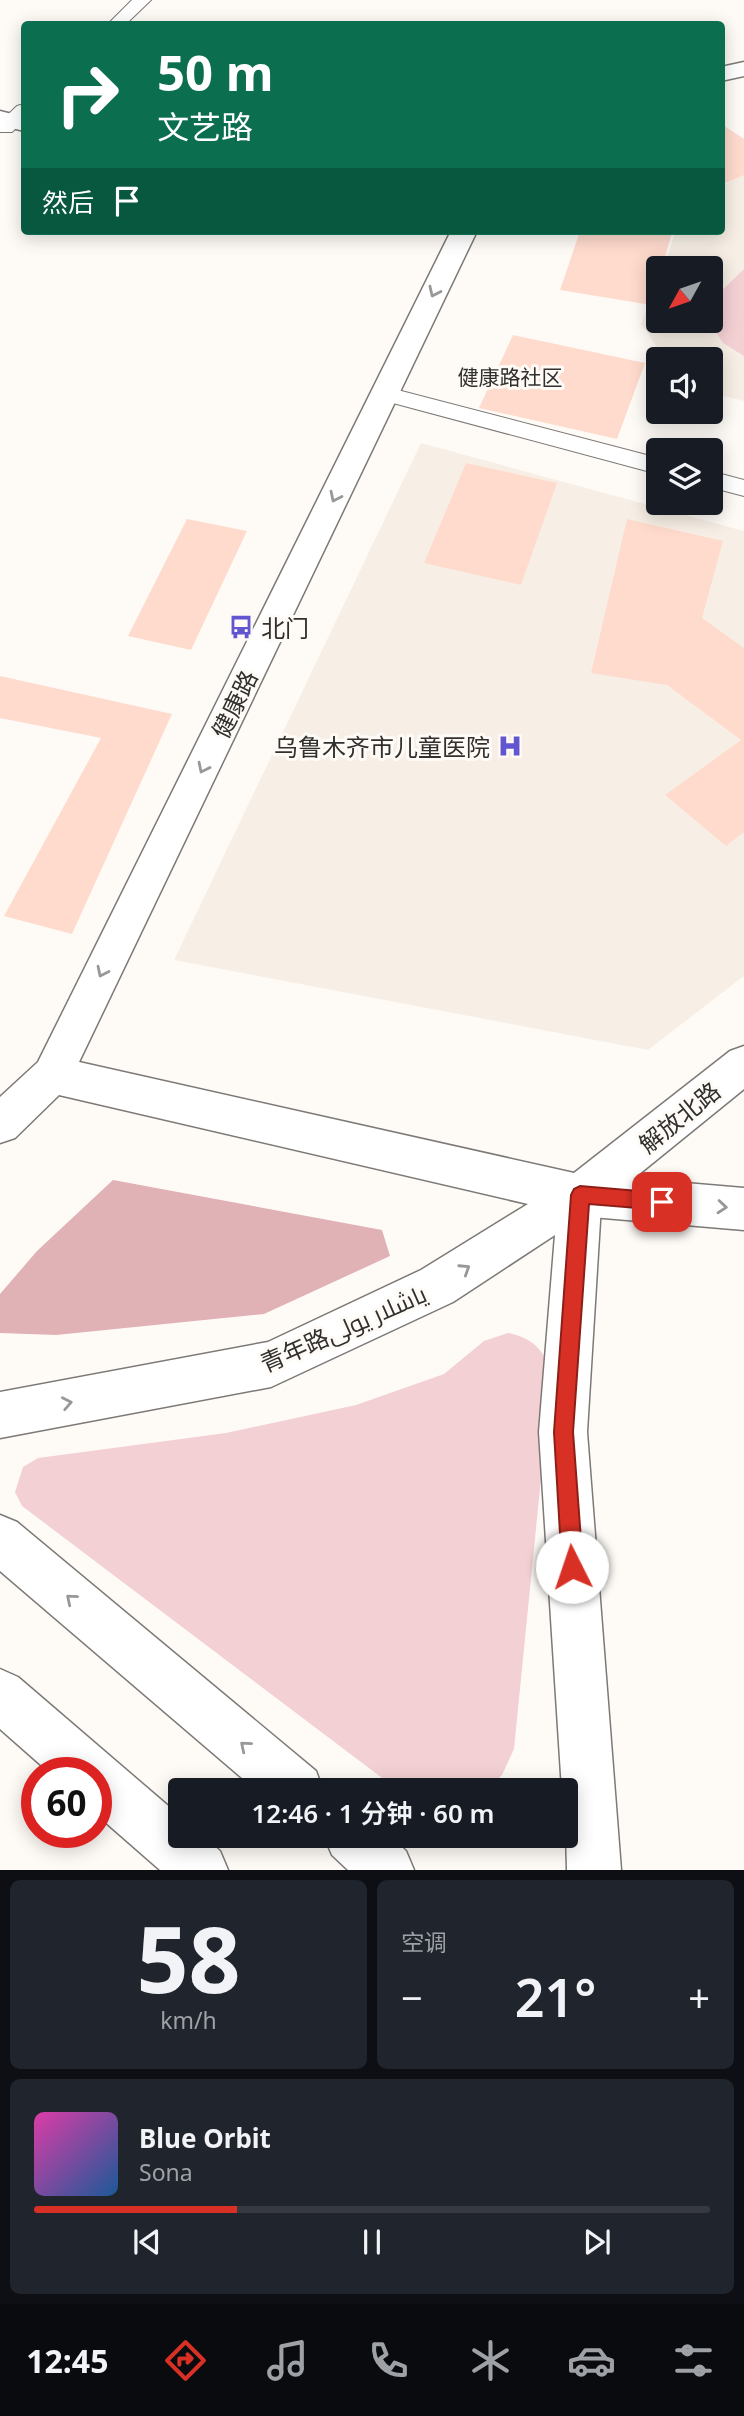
<!DOCTYPE html>
<html lang="zh">
<meta charset="utf-8">
<style>
:root{--surface:#171b24;--page:#20242c;--text:#f1f3f6;--muted:#9ea1a6;--line:#363941;--accent:#d93025}
body{margin:0;font-family:"Noto Sans",Cairo,"Noto Sans SC",sans-serif;background:var(--page);color:var(--text);height:100vh;display:flex;flex-direction:column;font-size:26px;white-space:nowrap}
*{box-sizing:border-box;margin:0}
p{font-size:23px;color:var(--muted)}
.icon{flex:none;width:38px;height:38px;fill:none;stroke:currentColor;stroke-width:2;stroke-linecap:round;stroke-linejoin:round}
.map{position:relative;height:1870px;overflow:hidden}
.drawer{display:flex;flex-direction:column;gap:10px;padding:10px;background:#0d0f14;flex:1}
.drawer>*{flex:none}
.top-card{position:absolute;left:21px;top:21px;width:704px;height:214px;border-radius:7px;box-shadow:0 4px 18px #0003;background:#0b6e4f;color:#fff;overflow:hidden}
.needle{width:46px;rotate:230deg}
.fabs{position:absolute;left:646px;top:256px;display:grid;gap:14px}
.fabs a{display:grid;place-items:center;width:77px;height:77px;border-radius:7px;background:var(--surface);box-shadow:0 4px 18px #0003;font-size:35px}
.speed{position:absolute;left:21px;top:1757px;display:flex;gap:14px;font-size:35px;font-weight:700;text-align:center}
.speed>*{display:grid;place-content:center;width:91px;height:91px;border-radius:50%;background:var(--surface);box-shadow:0 4px 18px #0003;line-height:1}
.speed .limit{border:10px solid #d22;background:#fff;color:#111}
.pin{position:absolute;display:grid;place-items:center;width:60px;height:60px;color:#fff;margin:-30px;border-radius:14px;box-shadow:0 4px 10px #0006}
.me{position:absolute;width:77px;margin:-38px;rotate:356deg;stroke-linejoin:round;filter:drop-shadow(0 0 5px #0008)}
.turn{display:flex;align-items:center;gap:24px;height:147px;padding:0 21px;font-size:32px}
.turn .icon{width:91px;height:91px;stroke-width:2.5}
.turn b{display:block;font-size:49px;line-height:60px}
.then{display:flex;align-items:center;height:66px;padding:0 21px;background:#0003;gap:14px;font-size:26px}
.big{font-size:52px;font-weight:600;line-height:1.1}
.drawer .widget{flex:1;display:flex;flex-direction:column;justify-content:center;gap:10px;min-width:0;padding:0 24px;border-radius:10px;background:var(--page)}
.drawer .dial{align-items:center;gap:0}
.dial b{font-size:91px;line-height:1}
.song{display:flex;align-items:center;gap:21px}
.cover{width:84px;height:84px;border-radius:10px;background:linear-gradient(135deg,hsl(320 70% 55%),hsl(210 70% 35%))}
.played{height:7px;border-radius:4px;background:linear-gradient(90deg,var(--accent) 30%,var(--line) 30%)}
.keys{display:flex;justify-content:space-around;direction:ltr}
.heat{display:flex;justify-content:space-between;align-items:center;font-size:38px;direction:ltr}
.drawer .tiles{flex:1;display:grid;gap:10px;grid-template-columns:1fr 1fr}
.widget:last-child{grid-column:span 2}
.trip{position:absolute;left:168px;top:1778px;width:410px;height:70px;border-radius:7px;background:var(--surface);box-shadow:0 4px 18px #0003;font-weight:600;line-height:70px;text-align:center}
.tabs{display:flex;height:112px;justify-content:space-around;align-items:center;background:#090b0e;color:var(--muted)}
.tabs .icon{width:49px;height:49px}
.tabs .current{color:var(--accent)}
.tabs b{font-size:32px;color:var(--text)}
.map>svg:first-child{display:block}
.built{fill:#f7efe5}
.green{fill:#f3d0d3}
.forest{fill:#e0b1b5}
.building{fill:#ffdbcd}
.lines{fill:none;stroke-linecap:round;stroke-linejoin:round}
.street-casing{stroke:#7c7976;stroke-width:2}
.secondary-casing{stroke:#7c7976;stroke-width:3}
.primary-casing{stroke:#7c7976;stroke-width:3}
.street{fill:#fff;fill-rule:evenodd}
.secondary{fill:#fff;fill-rule:evenodd}
.primary{fill:#fff;fill-rule:evenodd}
.oneway{stroke:#989897}
.route{fill:#d93025;stroke:#8d1f18;stroke-width:2}
.labels{text-anchor:middle;dominant-baseline:central;stroke-width:6;stroke-linejoin:round;paint-order:stroke}
.far-neighbourhood-label{font-size:21px;fill:#31302f;stroke:#fefbf7}
.poi-label{font-size:24px;fill:#31302f;stroke:#fefbf7;text-anchor:start}
.street-label{font-size:24px;fill:#31302f;stroke:#fefbf7}
</style>
<div class="map">
<svg width="744" height="1870" viewBox="0 0 744 1870">
<rect width="100%" height="100%" fill="#fefbf7"/>
<path class="built" d="M744 173V401L711 393 710 359H665L641 324 658 281V320H710V268H663L676 231H721V187Z
M421 443 744 531V976L648 1050 174 960Z"/>
<path class="green" d="M744 269V356L723 343 710 322 714 298Z
M508 1333C534 1338 547 1352 551 1378L514 1749 502 1775 487 1790H398L22 1506 15 1492 23 1467 38 1458 226 1433 356 1405 444 1374 484 1341Z"/>
<path class="forest" d="M113 1180 382 1230 390 1256 264 1314 56 1335 0 1333V1294L37 1251Z"/>
<path class="building" d="M723 125 744 139V175L721 185Z
M580 231 672 232 662 268H658L651 305 560 290Z
M513 335 645 363 617 439 479 408Z
M466 463 557 483 521 585 424 563Z
M187 519 247 531 191 650 128 636Z
M627 519 723 541 702 618 744 648V832L726 846 665 795 741 740 667 685 591 673Z
M0 676 172 714 72 934 4 916 101 738 0 718Z"/>
<g class="lines">
<g class="street-casing">
<path id="street" d="M132 0H151L126 24H108Z
M24 104V120L12 132H0V122L17 106Z
M386 387 658 458V474L378 399 375 394 378 389Z
M710 471 744 480V496L710 487Z"/>
</g>
<g class="secondary-casing">
<path id="secondary" d="M0 111 24 117V131L0 125Z
M580 1174 744 1188V1230L580 1216 565 1210 559 1195 565 1180Z"/>
</g>
<g class="primary-casing">
<path id="primary" d="M744 62V76L721 81V67Z
M451 231H477L79 1062 574 1173 730 1051 744 1046V1089L601 1205 587 1432 621 1870H567L565 1790H562L539 1432 555 1235 453 1302 271 1387 0 1438V1392L268 1342 421 1270 528 1204 59 1095 15 1138 0 1143V1097L38 1062Z
M0 1515 17 1522 316 1771 323 1790H256L0 1571Z
M0 1669 18 1677 180 1816V1836H203L220 1851 228 1870H160L96 1814V1773H50L0 1729Z
M324 1836H390L406 1851 414 1870H348L332 1855Z"/>
</g>
<use href="#street" class="street"/>
<use href="#secondary" class="secondary"/>
<use href="#primary" class="primary"/>
</g>
<defs><path id="oneway-chevron" d="M-2-3.5L2.5 0L-2 3.5" fill="none" stroke-width="1.6" stroke-linecap="round" stroke-linejoin="round" transform="scale(1.75)"/></defs>
<g class="oneway">
<use href="#oneway-chevron" transform="translate(434 292) rotate(115)"/>
<use href="#oneway-chevron" transform="translate(335 497) rotate(116)"/>
<use href="#oneway-chevron" transform="translate(203 768) rotate(116)"/>
<use href="#oneway-chevron" transform="translate(102 972) rotate(116)"/>
<use href="#oneway-chevron" transform="translate(722 1207) rotate(5)"/>
<use href="#oneway-chevron" transform="translate(465 1269) rotate(-33)"/>
<use href="#oneway-chevron" transform="translate(67 1403) rotate(-11)"/>
<use href="#oneway-chevron" transform="translate(71 1599) rotate(-140)"/>
<use href="#oneway-chevron" transform="translate(245 1746) rotate(-140)"/>
</g>
<path class="route" d="M580 1186 662 1193 668 1196 671 1202 668 1208 662 1210 589 1204 573 1432 583 1567 580 1575 572 1578 565 1575 562 1567 554 1432 571 1195 574 1189Z"/>
<defs>
<g id="bus-bare" transform="scale(1.89)"><path d="M-5-6H5V4H4V6H2V4H-2V6H-4V4H-5ZM-3.5-4V0h7V-4ZM-3.5 1.2v1.5H-2V1.2ZM2 1.2v1.5H3.5V1.2Z" fill="#6156cf" stroke="#fefbf7" stroke-width="2.5" paint-order="stroke"/></g>
<g id="hospital-bare" transform="scale(1.89)"><path d="M-5-5h3v3.5h4V-5h3V5h-3V1.5h-4V5h-3Z" fill="#6156cf" stroke="#fefbf7" stroke-width="2.5" paint-order="stroke"/></g>
</defs>
<g fill-rule="evenodd">
<use href="#bus-bare" x="241" y="627"/>
<use href="#hospital-bare" x="510" y="746"/>
</g>
<g class="labels">
<g class="far-neighbourhood-label">
<text x="510" y="377">健康路社区</text>
</g>
<g class="poi-label">
<text x="261" y="627">北门</text>
<text x="490" y="746" text-anchor="end">乌鲁木齐市儿童医院</text>
</g>
<g class="street-label">
<text transform="translate(234 704) rotate(-64)">健康路</text>
<text transform="translate(679 1117) rotate(-39)">解放北路</text>
<text transform="translate(343 1328) rotate(-24)">青年路ياشلار يولى</text>
</g>
</g>
</svg>
<div class="fabs">
<a><svg class="needle" viewBox="-14 -14 28 28"><path d="M0-13l5 13h-10z" fill="#e53935"/><path d="M0 13l5-13h-10z" fill="#9ea1a6"/></svg></a>
<a><svg class="icon" aria-label="sound" viewBox="0 0 24 24"><path d="M4 9h4l5-4v14l-5-4H4zM17 9q2 3 0 6"/></svg></a>
<a><svg class="icon" aria-label="layers" viewBox="0 0 24 24"><path d="M12 4l9 5-9 5-9-5zM3 14l9 5 9-5"/></svg></a>
</div>
<div class="speed"><div class="limit">60</div></div>
<div class="pin" style="left:662px;top:1202px;background:#d93025"><svg class="icon" aria-label="arrive" viewBox="0 0 24 24"><path d="M6 21V4h12l-3 4 3 4H6"/></svg></div>
<svg class="me" style="left:572px;top:1567px" viewBox="-20 -20 40 40"><circle r="19" fill="#fff"/><path d="M0-13L10 11 0 6-10 11z" fill="#d93025"/></svg>
<div class="trip">12:46 · 1 分钟 · 60 m</div>
<div class="top-card">
<div class="turn"><svg class="icon" aria-label="right" viewBox="0 0 24 24"><path d="M7 20v-9h11M14 6l5 5-5 5"/></svg><div><b>50 m</b>文艺路</div></div>
<div class="then">然后<svg class="icon" aria-label="arrive" viewBox="0 0 24 24"><path d="M6 21V4h12l-3 4 3 4H6"/></svg></div>
</div>
</div>
<section class="drawer">
<div class="tiles">
<div class="widget dial"><b>58</b><p>km/h</p></div>
<div class="widget"><p>空调</p>
<div class="heat"><a>−</a><b class="big">21°</b><a>+</a></div>
</div>
<div class="widget">
<div class="song"><i class="cover"></i><div><b>Blue Orbit</b><p>Sona</p></div></div>
<div class="played"></div>
<div class="keys"><svg class="icon" aria-label="previous" viewBox="0 0 24 24"><path d="M18 5L8 12l10 7zM5 5v14"/></svg><svg class="icon" aria-label="pause" viewBox="0 0 24 24"><path d="M8 5v14M16 5v14"/></svg><svg class="icon" aria-label="next" viewBox="0 0 24 24"><path d="M6 5l10 7-10 7zM19 5v14"/></svg></div>
</div>
</div>
</section>
<nav class="tabs">
<b>12:45</b>
<svg class="icon current" aria-label="directions" viewBox="0 0 24 24"><path d="M12 3l9 9-9 9-9-9zM9 14v-3h6M13 9l2 2-2 2"/></svg>
<svg class="icon" aria-label="music" viewBox="0 0 24 24"><path d="M9 18V5l10-2v13"/><circle cx="6" cy="18" r="3"/><circle cx="16" cy="16" r="3"/></svg>
<svg class="icon" aria-label="phone" viewBox="0 0 24 24"><path d="M5 4h4l2 5-3 2q2 4 5 5l2-3 5 2v4C11 20 4 13 5 4z"/></svg>
<svg class="icon" aria-label="climate" viewBox="0 0 24 24"><path d="M12 3v18M4 7l16 10M4 17L20 7"/></svg>
<svg class="icon" aria-label="car" viewBox="0 0 24 24"><path d="M5 17H2v-5l4-1 3-4h7l3 4 3 1v5h-3M9 17h6M6 11h13"/><circle cx="7" cy="17" r="2"/><circle cx="17" cy="17" r="2"/></svg>
<svg class="icon" aria-label="filters" viewBox="0 0 24 24"><path d="M4 7h16M4 17h16"/><circle cx="9" cy="7" r="2"/><circle cx="15" cy="17" r="2"/></svg>
</nav>
